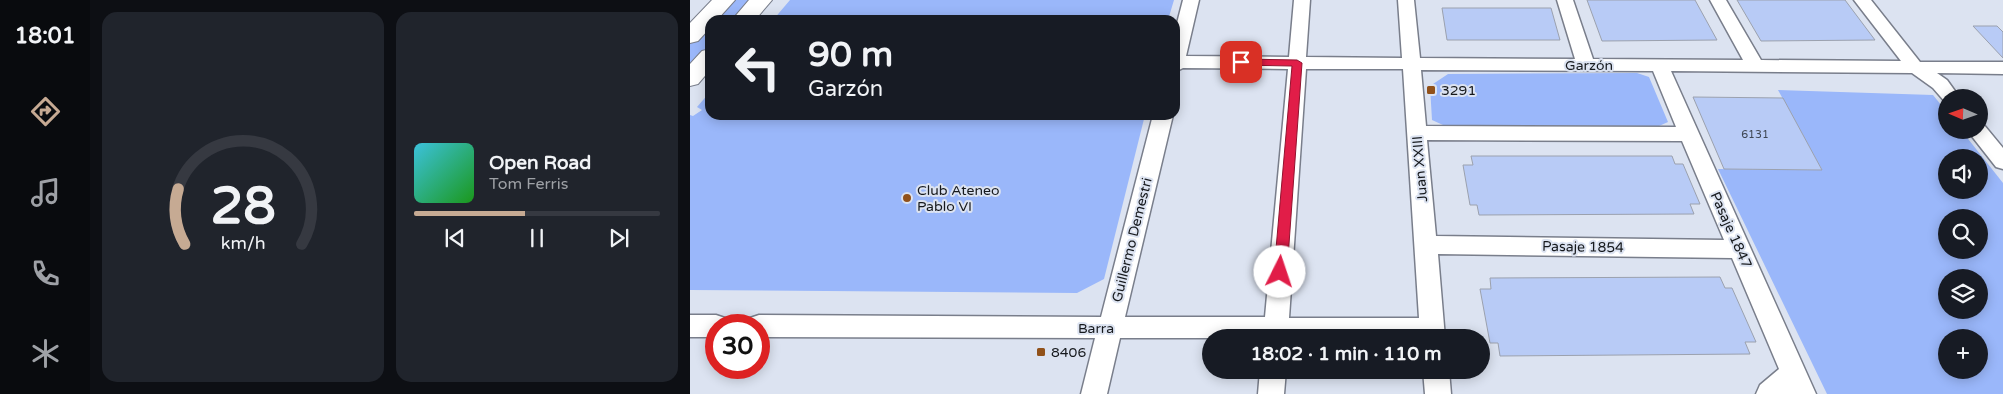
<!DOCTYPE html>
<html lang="es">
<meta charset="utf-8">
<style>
:root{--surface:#171b24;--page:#20242c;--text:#f1f3f6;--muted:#9ea1a6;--line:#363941;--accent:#c6aa93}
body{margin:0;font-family:"Varela Round",sans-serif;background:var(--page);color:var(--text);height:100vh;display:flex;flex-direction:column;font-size:19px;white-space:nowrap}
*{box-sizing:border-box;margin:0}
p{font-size:16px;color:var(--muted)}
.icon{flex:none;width:28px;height:28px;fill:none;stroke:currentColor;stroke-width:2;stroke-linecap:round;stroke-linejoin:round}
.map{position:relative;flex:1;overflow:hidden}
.side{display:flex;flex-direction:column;gap:12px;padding:12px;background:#0d0f14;width:600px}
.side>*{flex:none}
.top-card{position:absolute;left:15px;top:15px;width:475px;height:105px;border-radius:15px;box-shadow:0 2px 12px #0003;background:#171b24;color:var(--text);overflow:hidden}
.needle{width:32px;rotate:272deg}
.fabs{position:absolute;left:1248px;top:89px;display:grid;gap:10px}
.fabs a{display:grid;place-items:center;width:50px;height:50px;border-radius:50%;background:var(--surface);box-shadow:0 2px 12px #0003;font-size:25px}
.speed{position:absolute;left:15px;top:314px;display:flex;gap:10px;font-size:25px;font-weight:700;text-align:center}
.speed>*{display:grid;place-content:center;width:65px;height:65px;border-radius:50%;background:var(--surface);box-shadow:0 2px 12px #0003;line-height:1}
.speed .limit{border:8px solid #d22;background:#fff;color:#111}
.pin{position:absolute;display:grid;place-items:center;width:42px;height:42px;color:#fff;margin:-21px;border-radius:10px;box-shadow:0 2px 8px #0006}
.me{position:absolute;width:55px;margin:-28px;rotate:4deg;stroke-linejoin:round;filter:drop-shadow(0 0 4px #0008)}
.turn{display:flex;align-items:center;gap:18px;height:105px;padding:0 20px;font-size:22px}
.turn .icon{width:65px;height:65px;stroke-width:2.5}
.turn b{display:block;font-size:35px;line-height:42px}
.side .widget{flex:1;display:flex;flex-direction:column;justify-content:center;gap:8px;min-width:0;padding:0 18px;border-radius:15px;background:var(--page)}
.side .dial{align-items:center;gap:0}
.dial svg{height:130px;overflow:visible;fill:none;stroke:var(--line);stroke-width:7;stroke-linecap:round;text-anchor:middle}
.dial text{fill:var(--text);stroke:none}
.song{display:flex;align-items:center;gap:15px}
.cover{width:60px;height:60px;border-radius:8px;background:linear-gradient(135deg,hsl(190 70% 55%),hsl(120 70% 35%))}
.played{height:5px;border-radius:2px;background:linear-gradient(90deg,var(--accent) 45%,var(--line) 45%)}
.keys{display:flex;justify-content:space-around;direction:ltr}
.side .tiles{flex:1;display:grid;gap:12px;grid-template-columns:repeat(2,1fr)}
.trip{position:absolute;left:512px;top:329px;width:288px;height:50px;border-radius:25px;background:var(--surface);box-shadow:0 2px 12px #0003;font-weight:700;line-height:50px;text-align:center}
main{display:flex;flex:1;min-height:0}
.tabs{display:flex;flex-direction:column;width:90px;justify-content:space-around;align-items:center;background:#090b0e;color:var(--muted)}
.tabs .icon{width:35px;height:35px}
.tabs .selected{color:var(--accent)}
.tabs b{font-size:22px;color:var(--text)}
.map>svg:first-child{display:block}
.green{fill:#9ab7fa;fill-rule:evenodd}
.building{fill:#b8cbf6;stroke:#9ba1ae}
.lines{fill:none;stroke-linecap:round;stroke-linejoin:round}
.street-casing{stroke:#797e8b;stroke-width:3}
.secondary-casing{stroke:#797e8b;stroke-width:2}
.street{fill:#fff;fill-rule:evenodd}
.secondary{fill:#fff;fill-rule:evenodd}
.route{fill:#e11d48;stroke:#92132f}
.poi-dot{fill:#91511a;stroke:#dce3f1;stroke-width:2}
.labels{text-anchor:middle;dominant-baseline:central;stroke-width:4;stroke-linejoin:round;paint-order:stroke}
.number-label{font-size:11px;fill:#3e4653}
.street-label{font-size:14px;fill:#16191d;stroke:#dce3f1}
.poi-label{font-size:14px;fill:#16191d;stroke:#dce3f1;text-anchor:start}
</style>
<main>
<nav class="tabs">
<b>18:01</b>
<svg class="icon selected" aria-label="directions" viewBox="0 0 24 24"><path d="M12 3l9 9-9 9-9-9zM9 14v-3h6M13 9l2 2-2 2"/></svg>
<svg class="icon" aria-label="music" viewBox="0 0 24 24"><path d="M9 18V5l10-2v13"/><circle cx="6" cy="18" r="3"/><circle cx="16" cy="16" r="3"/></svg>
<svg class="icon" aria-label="phone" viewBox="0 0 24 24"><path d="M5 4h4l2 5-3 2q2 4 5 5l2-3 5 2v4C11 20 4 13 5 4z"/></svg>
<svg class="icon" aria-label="climate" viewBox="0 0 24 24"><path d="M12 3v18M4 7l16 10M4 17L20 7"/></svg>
</nav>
<section class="side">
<div class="tiles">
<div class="widget dial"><svg viewBox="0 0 100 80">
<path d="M14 69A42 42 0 1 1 86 69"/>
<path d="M14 69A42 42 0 0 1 10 35" stroke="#c6aa93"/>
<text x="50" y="56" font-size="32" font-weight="700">28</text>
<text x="50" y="72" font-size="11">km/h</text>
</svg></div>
<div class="widget">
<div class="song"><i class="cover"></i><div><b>Open Road</b><p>Tom Ferris</p></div></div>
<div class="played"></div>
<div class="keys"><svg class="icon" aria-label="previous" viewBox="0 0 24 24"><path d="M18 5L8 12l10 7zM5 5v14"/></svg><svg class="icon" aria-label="pause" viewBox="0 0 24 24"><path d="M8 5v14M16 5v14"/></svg><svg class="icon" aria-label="next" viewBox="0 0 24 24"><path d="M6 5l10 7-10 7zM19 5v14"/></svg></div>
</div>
</div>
</section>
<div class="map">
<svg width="1313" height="394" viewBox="0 0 1313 394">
<rect width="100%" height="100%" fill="#dce3f1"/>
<path class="green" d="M34 0H71L53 20H20V56L0 78V36Z
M100 0H484L478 20H83Z
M947 73 959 77 978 122 969 126 753 125 742 120 740 86 758 74Z
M1088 90 1243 95 1256 111V130H1271L1313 183V394H1137L1028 169 1132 170ZM1256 158H1289V190H1256ZM1256 218H1289V250H1256ZM1256 278H1289V310H1256ZM1256 338H1289V370H1256Z
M20 92V115H455L414 279 387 293 0 290V115L3 116 12 110 7 107Z"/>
<path class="building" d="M897 0H1005L1027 40 912 41Z
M1047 0H1155L1185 40 1071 41Z
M752 8H861L870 40H757Z
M1283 26H1307L1313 32V58Z
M1003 97 1093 98 1132 170 1034 169Z
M781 156H982L985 164H993L1010 204H1000L1004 214 789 215 787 205H780L773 165H783Z
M1030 277 1035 288H1042L1066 342H1055L1060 354 810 356 808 343H800L790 289H801L800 278Z"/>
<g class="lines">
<g class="street-casing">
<path id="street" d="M493 0H509L496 56 599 57 604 0H620L616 57 712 58 708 0H724L730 58 885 59 867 0H883L903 59 1053 60 1020 0H1036L1071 60 1211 61 1164 0H1181L1230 62H1313V74L1247 73 1257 80 1270 98H1256V103L1243 88 1222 73 981 71 1126 394H1066L1070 385 1089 369 1042 258 748 254 755 338H430L417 394H391L405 338 69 337V325H57L60 318 69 315 411 317 463 115H483L435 317H575L598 69 493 68 485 72V31ZM616 69H713L729 318H599ZM731 70 963 71 986 127 736 126ZM737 140 992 141 1034 240 746 236Z
M1289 124 1294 125 1313 148V169L1306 167 1277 130H1289Z
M0 315H26L35 318 38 325H26V337H0Z
M570 370H596L594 394H568Z
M733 370H759L761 394H735Z"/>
</g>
<g class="secondary-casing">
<path id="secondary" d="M22 0H45L27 20H20V28L8 41 0 43V23Z
M59 0H82L65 20H42Z
M20 49V70L8 84 0 86V64L12 51Z"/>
</g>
<use href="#street" class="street"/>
<use href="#secondary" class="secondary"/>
</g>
<path class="route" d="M551 59 607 60 612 63 597 272 595 275 590 277 586 275 584 272 602 66 547 65 546 62Z"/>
<g class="poi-dot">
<rect x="736" y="85" width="10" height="10" rx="2.5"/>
<circle cx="217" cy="198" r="5"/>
<rect x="346" y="347" width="10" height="10" rx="2.5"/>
</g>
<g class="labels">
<g class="number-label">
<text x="1065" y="134">6131</text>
</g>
<g class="street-label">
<text x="899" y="65">Garzón</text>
<text transform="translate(730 169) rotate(-95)">Juan XXIII</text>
<text transform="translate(1041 230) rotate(66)">Pasaje 1847</text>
<text transform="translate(442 240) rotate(-76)">Guillermo Demestri</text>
<text transform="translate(893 247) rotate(1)">Pasaje 1854</text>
<text x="406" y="328">Barra</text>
</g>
<g class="poi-label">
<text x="751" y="90">3291</text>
<text x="227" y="190">Club Ateneo<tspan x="227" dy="16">Pablo VI</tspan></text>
<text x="361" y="352">8406</text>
</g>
</g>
</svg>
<div class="fabs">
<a><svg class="needle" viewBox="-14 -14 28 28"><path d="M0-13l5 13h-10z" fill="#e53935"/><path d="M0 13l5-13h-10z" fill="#9ea1a6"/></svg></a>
<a><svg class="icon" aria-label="sound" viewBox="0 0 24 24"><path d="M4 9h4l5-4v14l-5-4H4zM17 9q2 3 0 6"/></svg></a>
<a><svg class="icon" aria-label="search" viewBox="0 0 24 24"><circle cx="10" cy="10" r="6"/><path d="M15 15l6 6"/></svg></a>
<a><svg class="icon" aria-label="layers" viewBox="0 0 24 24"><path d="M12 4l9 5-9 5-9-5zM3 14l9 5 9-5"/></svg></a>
<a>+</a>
</div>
<div class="speed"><div class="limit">30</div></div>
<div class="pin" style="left:551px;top:62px;background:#d93025"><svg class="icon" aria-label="arrive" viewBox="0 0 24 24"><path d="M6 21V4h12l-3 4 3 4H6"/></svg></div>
<svg class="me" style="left:590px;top:272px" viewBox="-20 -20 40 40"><circle r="19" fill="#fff"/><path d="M0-13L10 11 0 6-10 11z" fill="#e11d48"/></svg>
<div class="trip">18:02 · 1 min · 110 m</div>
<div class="top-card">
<div class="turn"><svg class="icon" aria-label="left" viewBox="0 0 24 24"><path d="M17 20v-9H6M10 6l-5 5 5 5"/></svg><div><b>90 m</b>Garzón</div></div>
</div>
</div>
</main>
